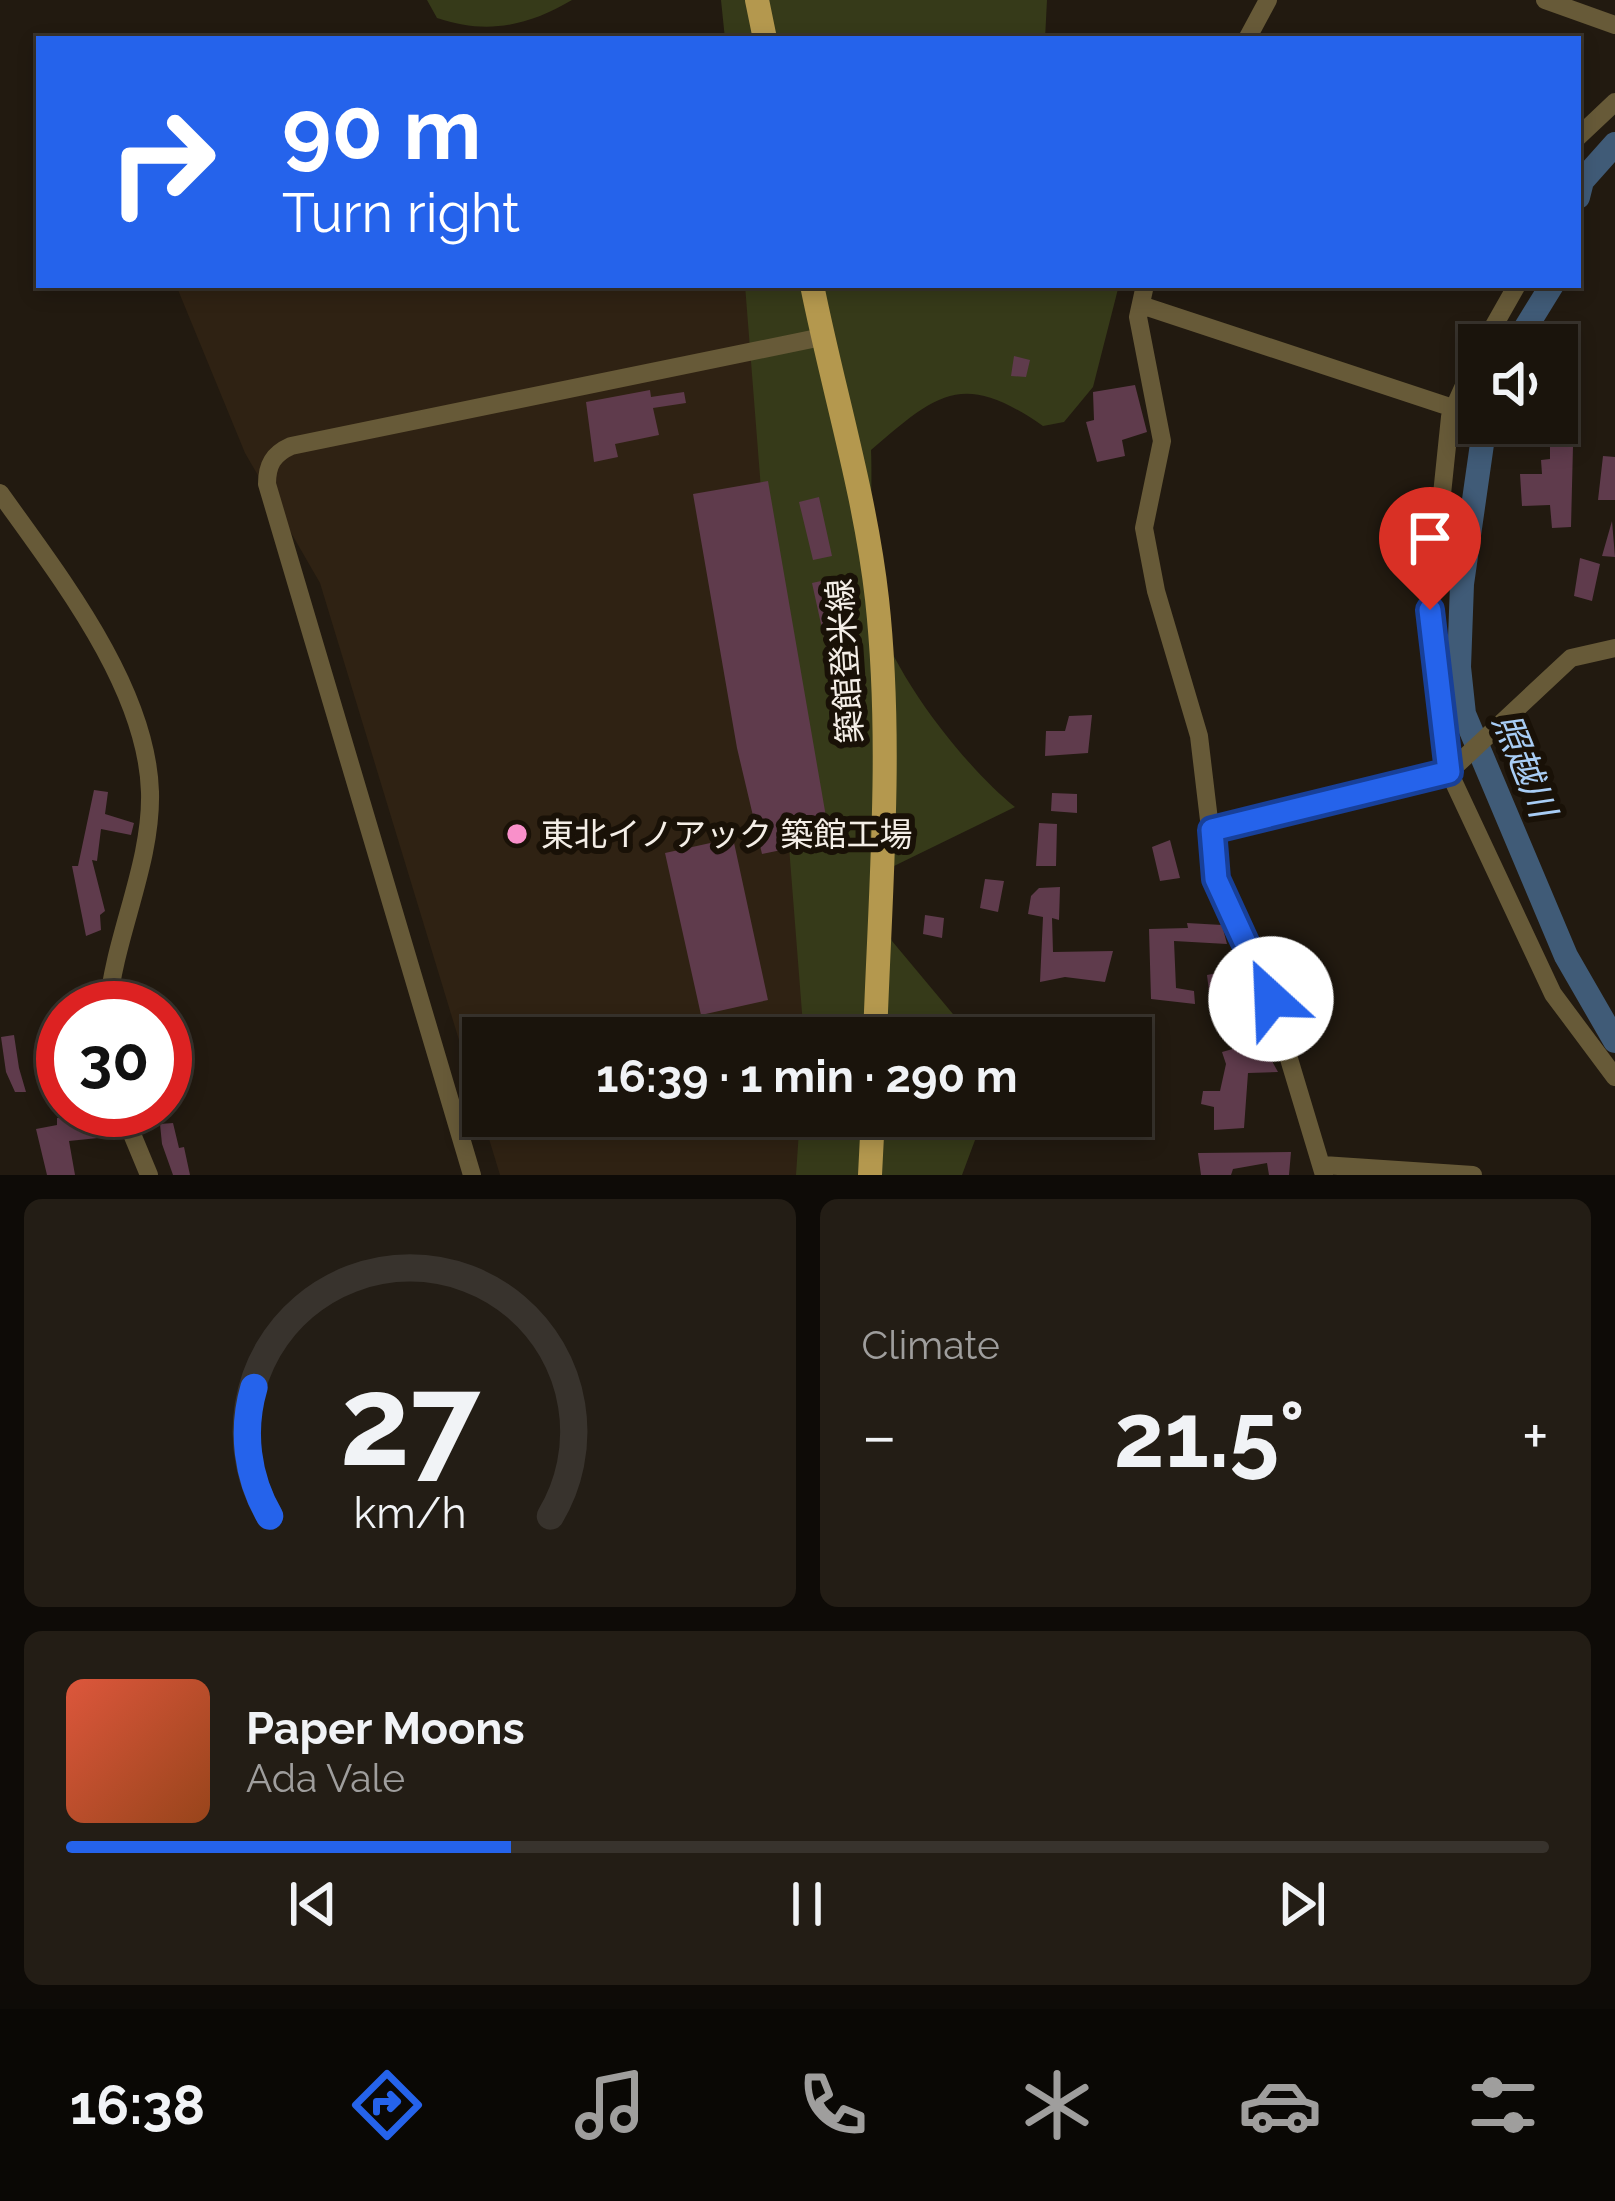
<!DOCTYPE html>
<meta charset="utf-8">
<style>
:root{--surface:#1a140c;--page:#231d15;--text:#f1f3f6;--muted:#9f9e9d;--line:#38332d;--accent:#2563eb}
body{margin:0;font-family:Raleway,"Noto Sans JP",sans-serif;background:var(--page);color:var(--text);height:100vh;display:flex;flex-direction:column;font-size:45px;white-space:nowrap}
*{box-sizing:border-box;margin:0}
p{font-size:39px;color:var(--muted)}
.icon{flex:none;width:66px;height:66px;fill:none;stroke:currentColor;stroke-width:2;stroke-linecap:round;stroke-linejoin:round}
.map{position:relative;height:1175px;overflow:hidden}
.panel{display:flex;flex-direction:column;gap:24px;padding:24px;background:#0e0b07;flex:1}
.panel>*{flex:none}
.banner{position:absolute;left:36px;top:36px;width:1545px;height:252px;border-radius:0px;box-shadow:0 6px 18px #0003,0 0 0 3px var(--line);background:#2563eb;color:#fff;overflow:hidden}
.tools{position:absolute;left:1458px;top:324px;display:grid;gap:24px}
.tools a{display:grid;place-items:center;width:120px;height:120px;border-radius:0px;background:var(--surface);box-shadow:0 6px 18px #0003,0 0 0 3px var(--line);font-size:60px}
.speed{position:absolute;left:36px;top:981px;display:flex;gap:24px;font-size:60px;font-weight:700;text-align:center}
.speed>*{display:grid;place-content:center;width:156px;height:156px;border-radius:50%;background:var(--surface);box-shadow:0 6px 18px #0003,0 0 0 3px var(--line);line-height:1}
.speed .limit{border:18px solid #d22;background:#fff;color:#111}
.pin{position:absolute;display:grid;place-items:center;width:102px;height:102px;color:#fff;margin:-123px -51px;border-radius:50% 50% 50% 0;rotate:-45deg;box-shadow:0 0 12px #0007}
.pin .icon{rotate:45deg}
.me{position:absolute;width:132px;margin:-66px;rotate:335deg;stroke-linejoin:round;filter:drop-shadow(0 0 9px #0008)}
.turn{display:flex;align-items:center;gap:42px;height:252px;padding:0 48px;font-size:54px}
.turn .icon{width:156px;height:156px;stroke-width:2.5}
.turn b{display:block;font-size:84px;line-height:102px}
.big{font-size:90px;font-weight:700;line-height:1.1}
.panel .card{flex:1;display:flex;flex-direction:column;justify-content:center;gap:18px;min-width:0;padding:0 42px;border-radius:18px;background:var(--page)}
.panel .dial{align-items:center;gap:0}
.dial svg{height:312px;overflow:visible;fill:none;stroke:var(--line);stroke-width:7;stroke-linecap:round;text-anchor:middle}
.dial text{fill:var(--text);stroke:none}
.song{display:flex;align-items:center;gap:36px}
.cover{width:144px;height:144px;border-radius:18px;background:linear-gradient(135deg,hsl(10 70% 55%),hsl(20 70% 35%))}
.played{height:12px;border-radius:6px;background:linear-gradient(90deg,var(--accent) 30%,var(--line) 30%)}
.keys{display:flex;justify-content:space-around;direction:ltr}
.heat{display:flex;justify-content:space-between;align-items:center;font-size:66px;direction:ltr}
.panel .tiles{flex:1;display:grid;gap:24px;grid-template-columns:1fr 1fr}
.card:last-child{grid-column:span 2}
.trip{position:absolute;left:462px;top:1017px;width:690px;height:120px;border-radius:0px;background:var(--surface);box-shadow:0 6px 18px #0003,0 0 0 3px var(--line);font-weight:700;line-height:120px;text-align:center}
.dock{display:flex;height:192px;justify-content:space-around;align-items:center;background:#0a0805;color:var(--muted)}
.dock .icon{width:84px;height:84px}
.dock .on{color:var(--accent)}
.dock b{font-size:54px;color:var(--text)}
.map>svg:first-child{display:block}
.built{fill:#2f2213}
.green{fill:#363a19}
.lines{fill:none;stroke-linecap:round;stroke-linejoin:round}
.river{stroke:#405b77;stroke-width:24}
.building{fill:#5f3b4c}
.minor{stroke:#675a38;stroke-width:18}
.major{stroke:#b4984e;stroke-width:24}
.route-casing{stroke:#184099;stroke-width:30}
.route{stroke:#2563eb;stroke-width:21}
.poi-dot{fill:#f990ca;stroke:#191107;stroke-width:4.5}
.labels{text-anchor:middle;dominant-baseline:central;stroke-width:12;stroke-linejoin:round;paint-order:stroke}
.street-label{font-size:33px;fill:#f4eee7;stroke:#191107}
.poi-label{font-size:33px;fill:#f4eee7;stroke:#191107;text-anchor:start}
.water-label{font-size:36px;font-style:italic;fill:#a8cdf5;stroke:#191107}
</style>
<div class="map">
<svg width="1615" height="1175" viewBox="0 0 1615 1175">
<rect width="100%" height="100%" fill="#221a10"/>
<path class="built" d="M176 285H778L850 1038H483V1116H848L846 1175H500L320 583 245 453Z"/>
<path class="green" d="M427 0H572C528 26 487 35 437 18Z
M721 0H1047L1045 39H725Z
M745 285H1119L1093 387 1064 422 1043 426C962 370 938 393 871 450 873 493 867 573 876 610 890 672 966 768 1015 807L894 866 880 910 892 941 973 1038H804Z
M800 1116H984L962 1175H796Z"/>
<g class="lines">
<path class="river" d="M1578 197 1582 181 1615 144
M1515 345 1552 285
M1485 423 1462 584 1459 667 1464 714 1566 956 1615 1041"/>
</g>
<path class="building" d="M1014 356 1030 360 1026 377 1011 376Z
M1135 385 1147 432 1122 440 1125 456 1097 462 1086 422 1094 420 1093 392Z
M650 390 651 397 684 392 686 403 653 408 659 435 615 444 618 457 594 462 586 402Z
M1550 446H1573L1571 527 1552 528 1550 505 1522 506 1520 474H1542L1541 460 1550 459Z
M1603 456 1615 457V500H1598Z
M768 481 830 840 762 854 737 748 693 494Z
M819 497 832 556 813 560 799 502Z
M1612 521 1615 557 1602 556Z
M1580 558 1600 564 1592 601 1574 596Z
M830 579 849 660 830 665 812 583Z
M1092 715 1088 753 1045 756 1046 731H1065L1069 716Z
M94 790 108 792 105 814 134 823 131 835 101 829 97 861 92 860 105 911 100 915 101 930 86 936 72 866H78Z
M1052 793 1077 794V813L1051 811Z
M1039 823 1057 824 1056 866H1036Z
M733 838 768 1000 701 1015 665 853Z
M1170 840 1180 878 1160 881 1152 847Z
M985 879 1004 881 998 912 980 908Z
M1060 887 1059 920 1052 918 1053 952 1113 951 1105 982 1065 977 1040 982 1043 917 1028 914 1031 896 1039 888Z
M925 915 944 918 942 938 923 934Z
M1187 923 1222 925 1227 944 1174 941 1176 988 1194 991 1195 1004 1151 999 1149 929 1188 928Z
M1227 971 1231 989 1209 991 1207 975Z
M14 1035 19 1068 26 1092H15L6 1072 1 1037Z
M1261 1041 1278 1072 1248 1073 1244 1128 1214 1130V1107L1201 1104 1203 1091H1220L1226 1064 1222 1052Z
M75 1110H90L93 1120 110 1117 115 1128 96 1132 98 1138 69 1141 75 1175H47L36 1129 57 1125V1118L76 1115Z
M173 1123 179 1148 184 1147 190 1175H173L162 1144 160 1124Z
M1291 1152 1289 1175H1269L1267 1163 1233 1169 1231 1175H1201L1198 1153Z"/>
<g class="lines">
<path class="minor" d="M1545 0 1615 25
M1247 39 1268 0
M1578 137 1615 102
M1145 285 1138 317 1162 441 1144 528 1156 591 1199 736 1216 879 1271 999 1324 1175
M1141 305 1453 408
M1483 345 1517 285
M1479 352 1450 417 1430 610 1449 772 1553 994 1615 1077
M0 493C59 576 147 687 150 792 152 864 114 937 108 1008
M1212 830 1449 772 1571 658 1615 648
M122 1110 149 1175
M1323 1165 1473 1175
M472 1175 267 484C267 465 273 454 291 446L822 337"/>
<path class="major" d="M757 0 765 39
M812 285C833 390 865 492 877 599 893 745 880 892 875 1038
M870 1175 873 1116"/>
</g>
<g class="lines">
<g class="route-casing">
<path id="route" d="M1271 999 1216 879 1212 830 1449 772 1430 610"/>
</g>
<use href="#route" class="route"/>
</g>
<circle class="poi-dot" cx="517" cy="834" r="12"/>
<g class="labels">
<g class="street-label">
<text transform="translate(845 661) rotate(-94)">築館登米線</text>
</g>
<g class="poi-label">
<text x="541" y="834">東北イノアック 築館工場</text>
</g>
<g class="water-label">
<text transform="translate(1525 765) rotate(68)">照越川</text>
</g>
</g>
</svg>
<div class="tools">
<a><svg class="icon" aria-label="sound" viewBox="0 0 24 24"><path d="M4 9h4l5-4v14l-5-4H4zM17 9q2 3 0 6"/></svg></a>
</div>
<div class="speed"><div class="limit">30</div></div>
<div class="pin" style="left:1430px;top:610px;background:#d93025"><svg class="icon" aria-label="arrive" viewBox="0 0 24 24"><path d="M6 21V4h12l-3 4 3 4H6"/></svg></div>
<svg class="me" style="left:1271px;top:999px" viewBox="-20 -20 40 40"><circle r="19" fill="#fff"/><path d="M0-13L10 11 0 6-10 11z" fill="#2563eb"/></svg>
<div class="trip">16:39 · 1 min · 290 m</div>
<div class="banner">
<div class="turn"><svg class="icon" aria-label="right" viewBox="0 0 24 24"><path d="M7 20v-9h11M14 6l5 5-5 5"/></svg><div><b>90 m</b>Turn right</div></div>
</div>
</div>
<section class="panel">
<div class="tiles">
<div class="card dial"><svg viewBox="0 0 100 80">
<path d="M14 69A42 42 0 1 1 86 69"/>
<path d="M14 69A42 42 0 0 1 10 36" stroke="#2563eb"/>
<text x="50" y="56" font-size="32" font-weight="700">27</text>
<text x="50" y="72" font-size="11">km/h</text>
</svg></div>
<div class="card"><p>Climate</p>
<div class="heat"><a>−</a><b class="big">21.5°</b><a>+</a></div>
</div>
<div class="card">
<div class="song"><i class="cover"></i><div><b>Paper Moons</b><p>Ada Vale</p></div></div>
<div class="played"></div>
<div class="keys"><svg class="icon" aria-label="previous" viewBox="0 0 24 24"><path d="M18 5L8 12l10 7zM5 5v14"/></svg><svg class="icon" aria-label="pause" viewBox="0 0 24 24"><path d="M8 5v14M16 5v14"/></svg><svg class="icon" aria-label="next" viewBox="0 0 24 24"><path d="M6 5l10 7-10 7zM19 5v14"/></svg></div>
</div>
</div>
</section>
<nav class="dock">
<b>16:38</b>
<svg class="icon on" aria-label="directions" viewBox="0 0 24 24"><path d="M12 3l9 9-9 9-9-9zM9 14v-3h6M13 9l2 2-2 2"/></svg>
<svg class="icon" aria-label="music" viewBox="0 0 24 24"><path d="M9 18V5l10-2v13"/><circle cx="6" cy="18" r="3"/><circle cx="16" cy="16" r="3"/></svg>
<svg class="icon" aria-label="phone" viewBox="0 0 24 24"><path d="M5 4h4l2 5-3 2q2 4 5 5l2-3 5 2v4C11 20 4 13 5 4z"/></svg>
<svg class="icon" aria-label="climate" viewBox="0 0 24 24"><path d="M12 3v18M4 7l16 10M4 17L20 7"/></svg>
<svg class="icon" aria-label="car" viewBox="0 0 24 24"><path d="M5 17H2v-5l4-1 3-4h7l3 4 3 1v5h-3M9 17h6M6 11h13"/><circle cx="7" cy="17" r="2"/><circle cx="17" cy="17" r="2"/></svg>
<svg class="icon" aria-label="filters" viewBox="0 0 24 24"><path d="M4 7h16M4 17h16"/><circle cx="9" cy="7" r="2"/><circle cx="15" cy="17" r="2"/></svg>
</nav>
